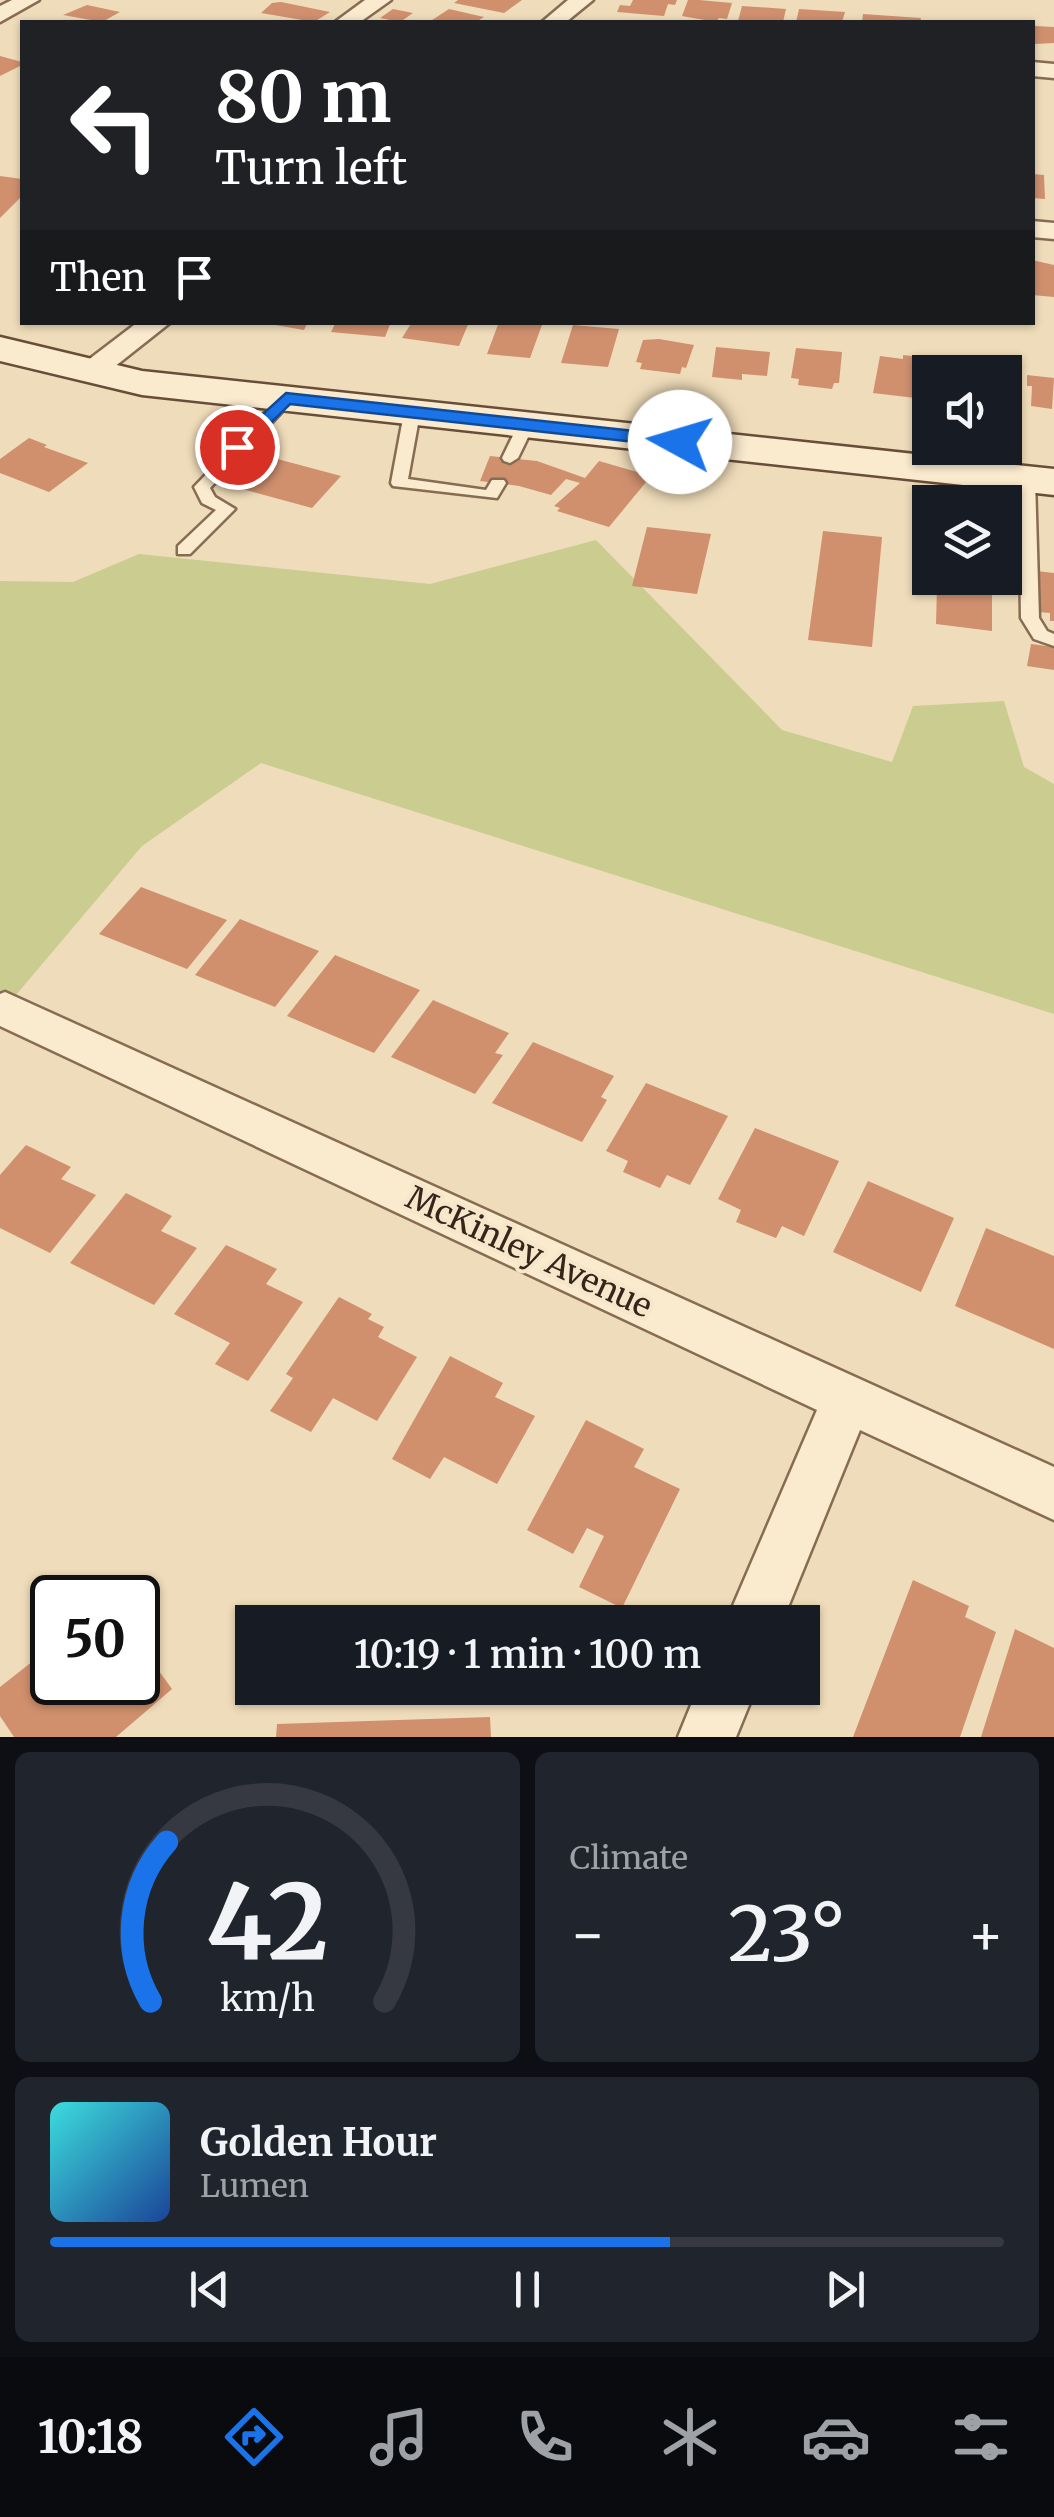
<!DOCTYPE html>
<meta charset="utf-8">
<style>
:root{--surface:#171b24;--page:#20242c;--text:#f1f3f6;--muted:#9ea1a6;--line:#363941;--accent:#1a73e8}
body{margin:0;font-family:Merriweather,serif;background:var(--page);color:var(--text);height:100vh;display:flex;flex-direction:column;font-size:38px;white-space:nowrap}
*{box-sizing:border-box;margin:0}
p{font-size:32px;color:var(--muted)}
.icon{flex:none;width:55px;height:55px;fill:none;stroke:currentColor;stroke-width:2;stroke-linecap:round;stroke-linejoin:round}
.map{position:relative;height:1737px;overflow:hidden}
.details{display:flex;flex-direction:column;gap:15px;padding:15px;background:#0d0f14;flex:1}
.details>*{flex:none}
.banner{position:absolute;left:20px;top:20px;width:1015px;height:305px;border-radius:0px;box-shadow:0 2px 8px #0004;background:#202124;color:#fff;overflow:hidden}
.buttons{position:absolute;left:912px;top:355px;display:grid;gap:20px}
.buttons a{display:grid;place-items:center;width:110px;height:110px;border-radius:0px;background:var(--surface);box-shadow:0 2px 8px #0004;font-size:50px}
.speed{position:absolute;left:30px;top:1575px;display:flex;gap:20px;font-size:50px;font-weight:700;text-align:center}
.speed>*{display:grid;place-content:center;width:130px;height:130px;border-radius:50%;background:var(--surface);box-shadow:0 2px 8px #0004;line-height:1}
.speed .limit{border:5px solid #111;border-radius:15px;background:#fff;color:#111}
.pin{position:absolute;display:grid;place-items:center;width:85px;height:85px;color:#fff;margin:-42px;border:5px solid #fff;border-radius:50%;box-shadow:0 2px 10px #0007}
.me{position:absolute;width:110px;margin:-55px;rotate:276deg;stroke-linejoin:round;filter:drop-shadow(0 0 8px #0008)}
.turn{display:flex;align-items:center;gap:35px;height:210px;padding:0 30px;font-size:45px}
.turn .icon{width:130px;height:130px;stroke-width:2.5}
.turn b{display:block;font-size:70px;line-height:85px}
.then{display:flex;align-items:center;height:95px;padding:0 30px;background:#0003;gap:20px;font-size:38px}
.big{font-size:75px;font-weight:600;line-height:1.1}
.details .widget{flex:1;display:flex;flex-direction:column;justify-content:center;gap:15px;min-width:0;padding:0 35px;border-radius:15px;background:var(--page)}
.details .dial{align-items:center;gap:0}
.dial svg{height:260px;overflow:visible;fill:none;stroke:var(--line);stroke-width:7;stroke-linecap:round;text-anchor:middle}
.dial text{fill:var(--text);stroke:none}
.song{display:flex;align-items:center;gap:30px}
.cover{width:120px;height:120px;border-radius:15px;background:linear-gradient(135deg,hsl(180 70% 55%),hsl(220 70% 35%))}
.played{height:10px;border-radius:5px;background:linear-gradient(90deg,var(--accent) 65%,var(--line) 65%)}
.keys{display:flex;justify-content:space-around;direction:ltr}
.heat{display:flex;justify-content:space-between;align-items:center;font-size:55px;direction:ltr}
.details .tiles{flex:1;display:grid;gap:15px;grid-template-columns:1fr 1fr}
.widget:last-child{grid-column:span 2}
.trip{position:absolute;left:235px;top:1605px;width:585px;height:100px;border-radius:0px;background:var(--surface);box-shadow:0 2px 8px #0004;font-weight:600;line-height:100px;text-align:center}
.dock{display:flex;height:160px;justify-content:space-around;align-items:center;background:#090b0e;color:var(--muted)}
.dock .icon{width:70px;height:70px}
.dock .active{color:var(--accent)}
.dock b{font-size:45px;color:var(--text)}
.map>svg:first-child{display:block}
.green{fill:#cacd8f}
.building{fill:#d0906e}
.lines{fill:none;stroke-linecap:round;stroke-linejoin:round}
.service-casing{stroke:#876c54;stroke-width:5}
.minor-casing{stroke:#876c54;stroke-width:5}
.secondary-casing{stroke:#684d38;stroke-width:5}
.service{fill:#faeace;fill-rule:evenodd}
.minor{fill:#faeace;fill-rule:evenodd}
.secondary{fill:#faeace;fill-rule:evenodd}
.route{fill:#1a73e8;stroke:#114b97;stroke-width:2.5}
.labels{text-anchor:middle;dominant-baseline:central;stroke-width:8;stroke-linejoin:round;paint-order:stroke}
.near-street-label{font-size:32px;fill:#35251a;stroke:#f7e7ca}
</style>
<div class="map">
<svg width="1054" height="1737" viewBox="0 0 1054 1737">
<rect width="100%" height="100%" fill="#efdcba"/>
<path class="green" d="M596 540 782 730 892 762 913 706 1004 701 1024 767 1054 784V1014L261 763 142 846 5 1008 0 1006V581L73 582 139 554 430 584Z"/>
<path class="building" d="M458 0H522L504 13 454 3Z
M633 0H677L675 5 668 4 664 16 617 12 620 5 630 6Z
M688 0H699L732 3 727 19 719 18 716 22 682 16Z
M280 2H281L330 12 314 22 261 13 272 3Z
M87 5 120 12 102 22 63 15Z
M742 6 786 9 783 22 738 21Z
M393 9 413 13 400 22 380 18Z
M449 9 484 17 476 22H429Z
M799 9 845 12 842 22H796Z
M863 14 921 18 920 22H862Z
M1035 26 1054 27V43L1035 44Z
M0 56 22 62V65L0 76Z
M1032 174 1044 175 1045 199 1032 198Z
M0 176 22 179V196L0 218Z
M1032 260 1054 265V297L1032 295Z
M258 322H308L304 330Z
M336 322H391L385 337 331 332Z
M412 322H469L459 346 402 338Z
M499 322H543L530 358 487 354Z
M573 325 619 329 608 367 561 363Z
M659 339 694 345 686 368 682 367 680 374 640 369 642 363 636 362 643 340Z
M716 347 770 352 767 376 742 374V380L712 377Z
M796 348 842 352 839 383H834L832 389 798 385 799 379 791 378Z
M903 355 930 358 924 399 873 393 880 356 903 359Z
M957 360 1002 364V372H956Z
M1027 375 1054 378 1052 409 1031 406 1032 386H1027Z
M29 438 47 445 44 447 88 463 49 492 0 473V459Z
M247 451 341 476 312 508 217 482Z
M490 456 537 461 585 478 599 461 651 476 609 527 557 511 560 508 554 506 580 483 566 479 551 495 519 486 480 481Z
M647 527 711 534 697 594 632 586Z
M823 531 882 537 872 647 808 640Z
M1036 571 1054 573V621H1050V613L1039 612Z
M930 578H1001V595L992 594V631L936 624 937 586H930Z
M1031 644 1054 647V670L1027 666Z
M141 887 227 920 187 969 99 934Z
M240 919 319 951 275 1007 195 975Z
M335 955 420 990 374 1053 287 1016Z
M433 1000 509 1033 495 1053 503 1055 475 1094 391 1057Z
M533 1042 614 1076 601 1097 607 1100 582 1142 492 1103Z
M646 1083 728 1116 690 1185 667 1175 660 1188 623 1172 628 1161 606 1151Z
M755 1128 839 1161 804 1236 782 1226 776 1238 736 1222 741 1210 718 1199Z
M26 1145 71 1167 61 1179 96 1195 50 1253 0 1228V1175Z
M868 1181 954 1218 921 1292 833 1252Z
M126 1193 172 1216 161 1231 197 1248 154 1305 70 1263Z
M986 1228 1054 1256V1349L955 1306Z
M226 1245 277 1269 266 1284 303 1302 248 1381 215 1364 230 1343 174 1314Z
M339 1297 372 1314 368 1319 384 1327 378 1337 417 1357 377 1421 333 1398 311 1432 270 1411 293 1378 286 1374Z
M450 1356 503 1383 495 1397 535 1416 497 1484 444 1457 430 1479 392 1459Z
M586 1420 644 1449 634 1467 680 1489 622 1608 579 1587 604 1536 587 1528 573 1554 527 1530Z
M913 1580 969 1606 965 1617 996 1632 960 1737H853Z
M1015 1629 1054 1648V1737H981Z
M138 1642 172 1689 116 1737H14L0 1716V1687L52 1646V1682H138Z
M490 1717 491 1737H276L277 1724Z"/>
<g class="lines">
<g class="service-casing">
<path id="service" d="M286 395 291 396V402L210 488 215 497 235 509 190 554H178V546L216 510 202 503 194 487 281 396Z
M412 408 420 413 408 479 486 490 492 480H504L506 483 497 498 393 486 391 483 404 413Z
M526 420 534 425 518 458 510 463 504 461 502 458 518 425Z
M1027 474 1035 479 1039 618 1047 631 1054 634V646L1034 639 1021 618 1019 479Z"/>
</g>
<g class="minor-casing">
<path id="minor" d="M12 0H39L0 22V6Z
M365 0H391L360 22H335Z
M568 0H593L566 22H542Z
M1032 62 1054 64V78L1032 76Z
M1032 221 1054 223V239L1032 237Z
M138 322H171L99 379H79L74 373 79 367Z
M5 992 1054 1467V1520L860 1430 782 1622H726L817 1410 0 1026V994Z
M698 1688H756L736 1737H678Z"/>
</g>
<g class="secondary-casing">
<path id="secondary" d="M0 337 142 371 1054 469V495L142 395 0 361Z"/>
</g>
<use href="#service" class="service"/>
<use href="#minor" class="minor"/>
<use href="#secondary" class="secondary"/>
</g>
<path class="route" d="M286 393 680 436 689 442 680 447 290 404 243 450H231V443Z"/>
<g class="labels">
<g class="near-street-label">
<text transform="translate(529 1252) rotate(25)">McKinley Avenue</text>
</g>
</g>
</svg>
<div class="buttons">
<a><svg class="icon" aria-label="sound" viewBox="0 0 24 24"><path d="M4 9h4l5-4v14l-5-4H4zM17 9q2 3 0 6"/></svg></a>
<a><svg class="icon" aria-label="layers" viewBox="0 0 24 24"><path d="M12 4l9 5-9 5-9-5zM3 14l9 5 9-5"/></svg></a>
</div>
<div class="speed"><div class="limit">50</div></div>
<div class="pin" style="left:237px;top:447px;background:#d93025"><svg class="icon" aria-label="arrive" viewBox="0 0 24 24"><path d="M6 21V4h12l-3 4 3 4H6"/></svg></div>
<svg class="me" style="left:680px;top:442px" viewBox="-20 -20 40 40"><circle r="19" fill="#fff"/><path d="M0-13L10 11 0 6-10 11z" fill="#1a73e8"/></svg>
<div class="trip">10:19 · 1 min · 100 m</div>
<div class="banner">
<div class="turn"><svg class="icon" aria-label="left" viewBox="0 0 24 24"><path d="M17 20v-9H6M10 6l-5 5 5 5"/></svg><div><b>80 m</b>Turn left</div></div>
<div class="then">Then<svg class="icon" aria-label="arrive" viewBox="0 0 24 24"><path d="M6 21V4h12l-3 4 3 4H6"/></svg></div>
</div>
</div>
<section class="details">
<div class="tiles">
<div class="widget dial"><svg viewBox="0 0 100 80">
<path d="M14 69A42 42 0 1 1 86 69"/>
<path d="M14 69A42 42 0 0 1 19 20" stroke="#1a73e8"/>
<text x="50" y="56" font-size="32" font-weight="700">42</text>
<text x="50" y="72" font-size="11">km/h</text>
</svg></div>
<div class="widget"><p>Climate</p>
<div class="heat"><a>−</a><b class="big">23°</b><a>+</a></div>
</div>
<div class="widget">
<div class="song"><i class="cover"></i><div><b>Golden Hour</b><p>Lumen</p></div></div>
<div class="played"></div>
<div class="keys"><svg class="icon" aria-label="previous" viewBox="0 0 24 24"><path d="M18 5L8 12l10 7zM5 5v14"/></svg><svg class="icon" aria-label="pause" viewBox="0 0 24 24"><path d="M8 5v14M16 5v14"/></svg><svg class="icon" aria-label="next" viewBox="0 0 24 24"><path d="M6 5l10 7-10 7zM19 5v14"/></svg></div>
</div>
</div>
</section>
<nav class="dock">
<b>10:18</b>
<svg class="icon active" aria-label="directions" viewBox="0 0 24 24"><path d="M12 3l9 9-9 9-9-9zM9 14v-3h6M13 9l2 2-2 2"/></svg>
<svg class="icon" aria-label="music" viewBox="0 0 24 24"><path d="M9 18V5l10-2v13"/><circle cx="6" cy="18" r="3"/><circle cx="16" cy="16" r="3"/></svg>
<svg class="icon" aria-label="phone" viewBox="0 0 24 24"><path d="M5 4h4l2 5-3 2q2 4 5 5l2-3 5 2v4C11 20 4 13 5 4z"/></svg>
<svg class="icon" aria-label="climate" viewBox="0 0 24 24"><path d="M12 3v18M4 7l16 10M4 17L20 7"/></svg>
<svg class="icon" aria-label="car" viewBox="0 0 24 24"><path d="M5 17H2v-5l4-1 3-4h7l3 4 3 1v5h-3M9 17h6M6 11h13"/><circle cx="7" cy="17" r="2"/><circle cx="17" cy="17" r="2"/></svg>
<svg class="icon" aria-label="filters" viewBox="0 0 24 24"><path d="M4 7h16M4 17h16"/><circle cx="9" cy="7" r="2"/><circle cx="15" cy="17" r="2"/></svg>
</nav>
